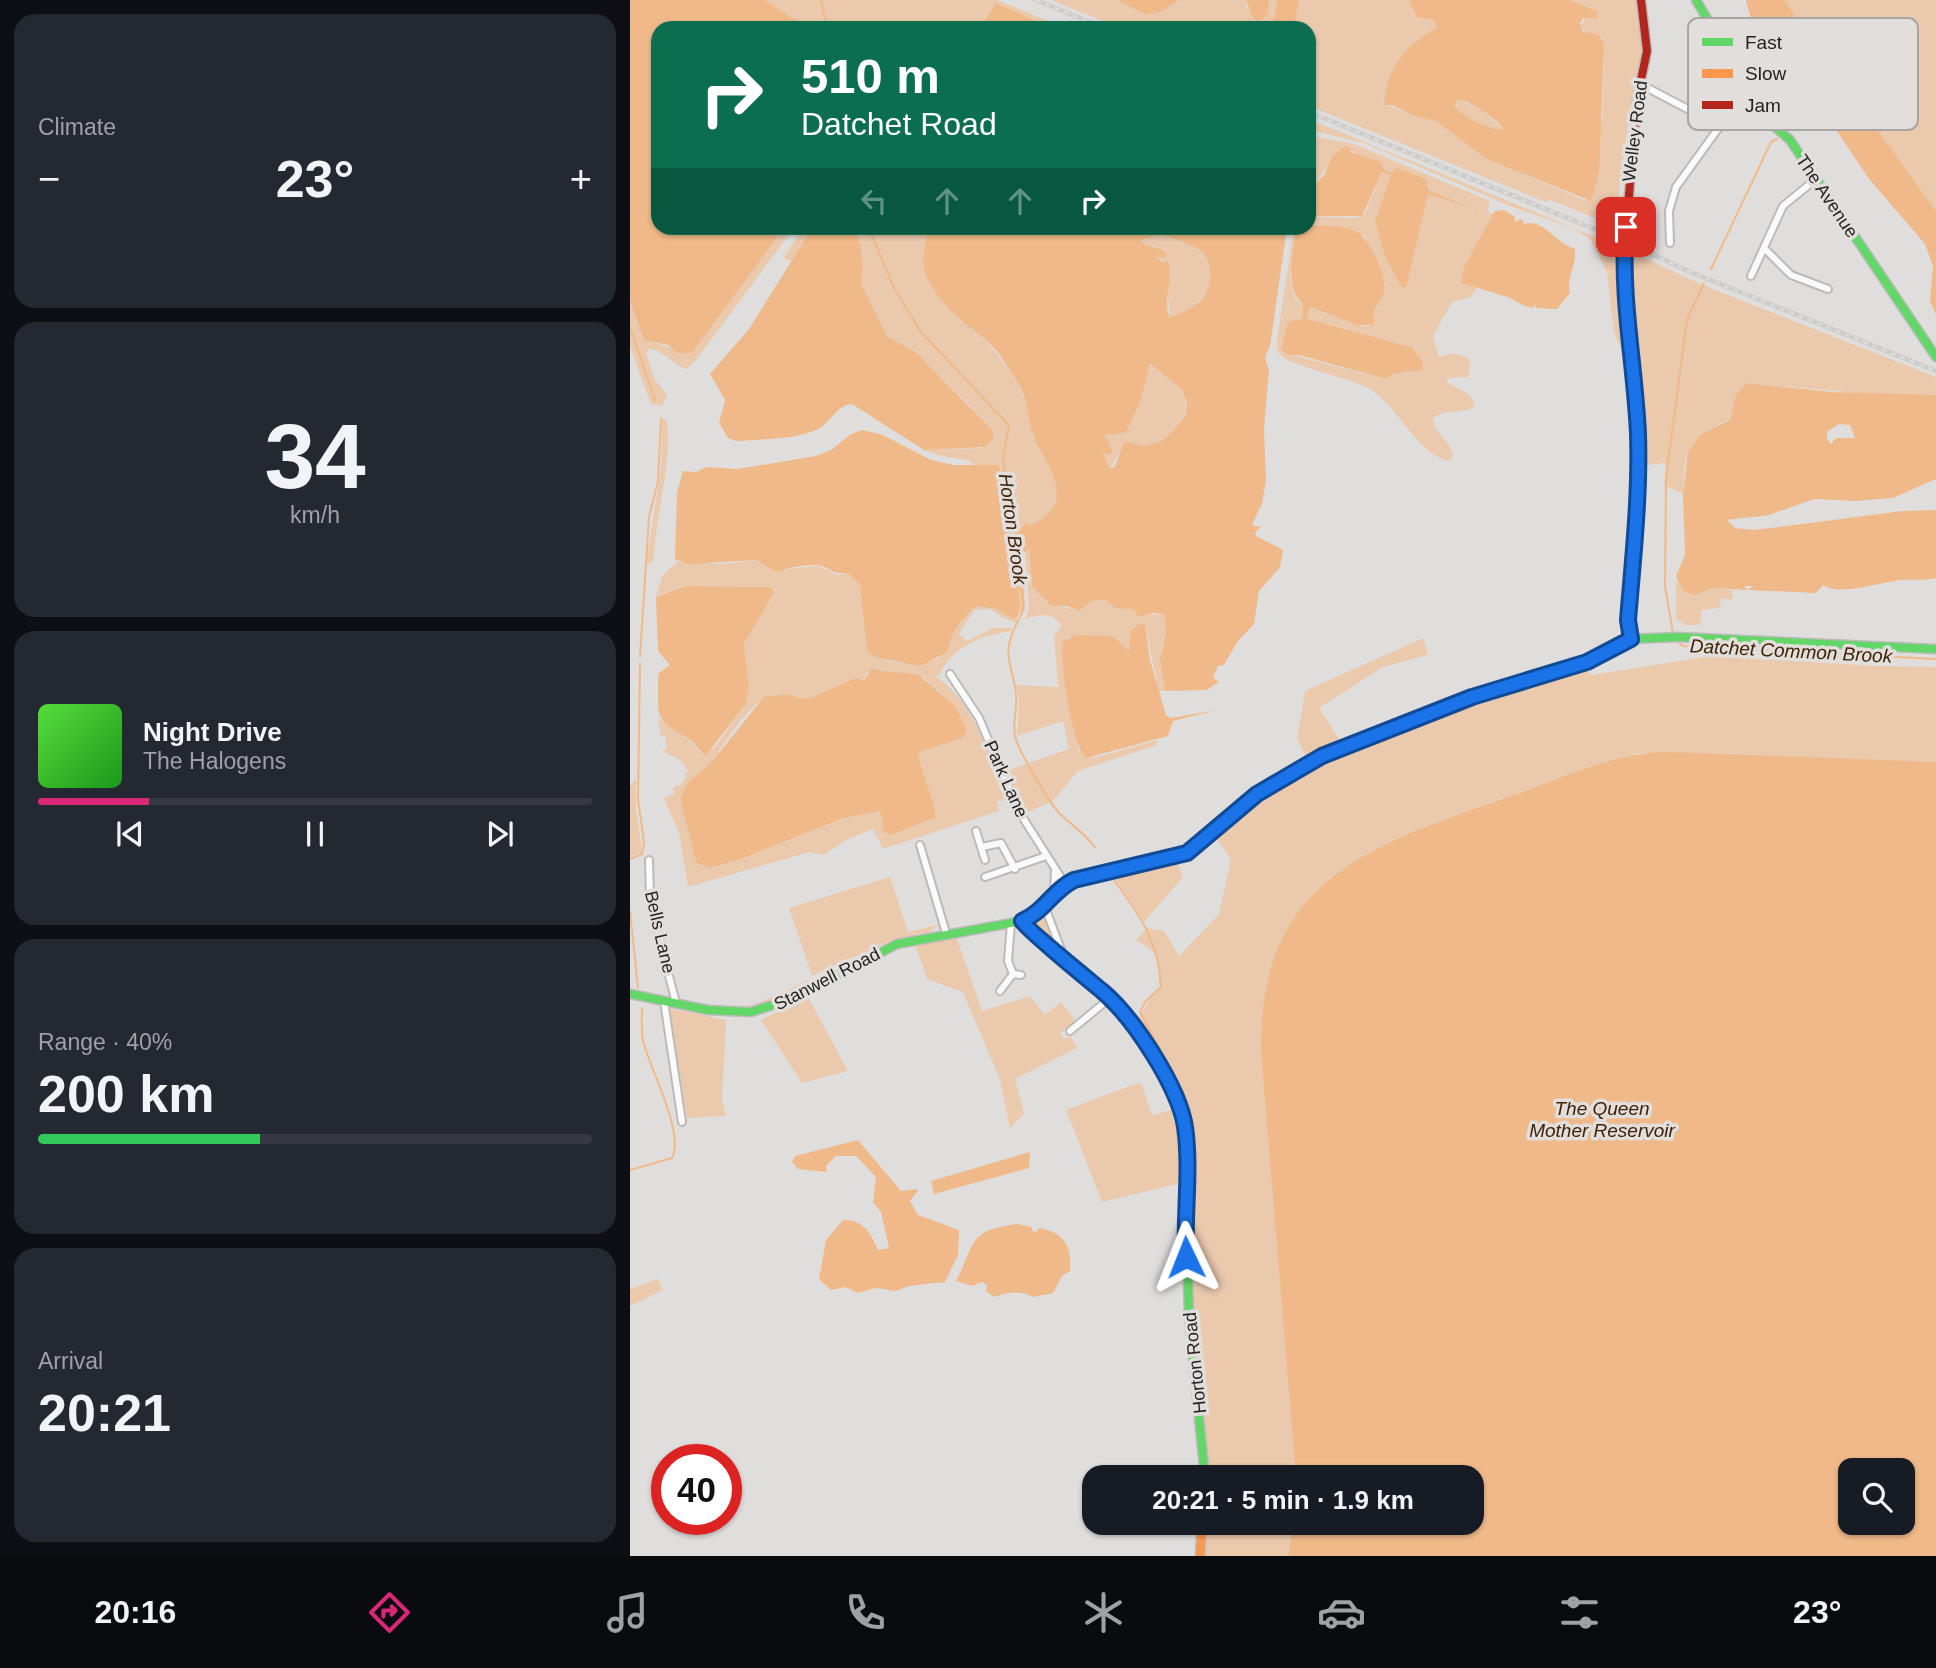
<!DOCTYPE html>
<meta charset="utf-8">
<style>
:root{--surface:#171b24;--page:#242831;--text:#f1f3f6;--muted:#9ea1a6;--line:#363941;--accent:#db2777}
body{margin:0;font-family:Arial,sans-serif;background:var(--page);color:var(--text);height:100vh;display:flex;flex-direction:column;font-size:26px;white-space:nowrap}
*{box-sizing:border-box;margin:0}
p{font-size:23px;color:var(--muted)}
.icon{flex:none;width:38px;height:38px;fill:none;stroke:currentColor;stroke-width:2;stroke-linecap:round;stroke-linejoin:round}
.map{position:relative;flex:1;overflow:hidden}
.drawer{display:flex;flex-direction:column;gap:14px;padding:14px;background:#0d0f14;width:630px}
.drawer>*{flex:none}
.guide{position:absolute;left:21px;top:21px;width:665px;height:214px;border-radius:21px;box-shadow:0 2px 5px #0004;background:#0b6e4f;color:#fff;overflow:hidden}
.tools{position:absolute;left:1208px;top:1458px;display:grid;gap:14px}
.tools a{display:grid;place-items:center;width:77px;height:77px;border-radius:14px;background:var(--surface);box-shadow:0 2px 5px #0004;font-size:35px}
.speed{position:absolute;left:21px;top:1444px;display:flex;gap:14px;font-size:35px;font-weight:700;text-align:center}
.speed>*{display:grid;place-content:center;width:91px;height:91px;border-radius:50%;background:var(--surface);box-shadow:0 2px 5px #0004;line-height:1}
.speed .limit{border:10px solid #d22;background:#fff;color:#111}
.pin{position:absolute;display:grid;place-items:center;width:60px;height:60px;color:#fff;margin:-30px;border-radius:14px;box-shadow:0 4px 10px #0006}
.me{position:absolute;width:77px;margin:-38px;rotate:358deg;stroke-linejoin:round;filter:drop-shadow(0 0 5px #0008)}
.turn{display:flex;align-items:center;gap:24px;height:147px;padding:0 35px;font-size:32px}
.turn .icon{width:91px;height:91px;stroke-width:2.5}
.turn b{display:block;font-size:49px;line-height:60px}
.lanes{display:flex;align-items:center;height:66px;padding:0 35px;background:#0003;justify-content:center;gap:35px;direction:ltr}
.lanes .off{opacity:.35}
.big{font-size:52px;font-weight:700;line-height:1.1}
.drawer .tile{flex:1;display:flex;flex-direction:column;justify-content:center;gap:10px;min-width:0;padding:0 24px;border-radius:21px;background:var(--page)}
.drawer .dial{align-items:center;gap:0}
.dial b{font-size:91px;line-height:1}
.song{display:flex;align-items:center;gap:21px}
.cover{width:84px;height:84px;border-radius:10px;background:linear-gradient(135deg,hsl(110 70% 55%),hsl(120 70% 35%))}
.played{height:7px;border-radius:4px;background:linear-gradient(90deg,var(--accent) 20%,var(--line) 20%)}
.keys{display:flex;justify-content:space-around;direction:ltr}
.heat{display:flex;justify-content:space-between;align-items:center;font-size:38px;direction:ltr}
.charge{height:10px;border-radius:5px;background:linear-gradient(90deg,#34c759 40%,var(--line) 0)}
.trip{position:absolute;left:452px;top:1465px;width:402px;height:70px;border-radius:21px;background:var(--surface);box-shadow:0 2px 5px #0004;font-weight:700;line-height:70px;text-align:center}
.dock{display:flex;height:112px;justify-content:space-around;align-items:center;background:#090b0e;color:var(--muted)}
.dock .icon{width:49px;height:49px}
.dock .current{color:var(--accent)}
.dock b{font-size:32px;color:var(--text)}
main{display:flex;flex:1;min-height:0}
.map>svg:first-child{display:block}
.green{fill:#eac9ad;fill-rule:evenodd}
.water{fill:#f0b98a;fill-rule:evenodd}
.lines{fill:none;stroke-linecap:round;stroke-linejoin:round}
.stream{stroke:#f0b98a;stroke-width:2}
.street-casing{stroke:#bcbbba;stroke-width:10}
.fast-casing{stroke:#bcbbba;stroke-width:11}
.slow-casing{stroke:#bcbbba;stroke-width:11}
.jam-casing{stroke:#bcbbba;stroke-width:11}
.street{stroke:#fafafa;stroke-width:6}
.fast{stroke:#63d668;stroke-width:8}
.slow{stroke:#ff974d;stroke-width:8}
.jam{stroke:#b3261e;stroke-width:8}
.rail-casing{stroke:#cccccb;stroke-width:4.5}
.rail{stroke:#e1dedc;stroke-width:2;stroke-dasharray:5;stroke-linecap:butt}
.fast-bridge-casing{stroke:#bcbbba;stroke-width:11;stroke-linecap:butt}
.fast-bridge{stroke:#63d668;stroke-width:8}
.route-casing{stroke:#114b97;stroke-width:18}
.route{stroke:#1a73e8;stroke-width:12}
.labels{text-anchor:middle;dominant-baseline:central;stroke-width:7;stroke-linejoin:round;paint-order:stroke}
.street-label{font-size:18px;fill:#242322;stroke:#e1dedc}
.water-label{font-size:19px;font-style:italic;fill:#402205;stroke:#e1dedc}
.key{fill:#e1dedc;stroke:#a8a6a4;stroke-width:2}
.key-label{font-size:19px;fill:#242322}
</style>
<main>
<section class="drawer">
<div class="tile"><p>Climate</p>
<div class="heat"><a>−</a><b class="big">23°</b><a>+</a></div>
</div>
<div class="tile dial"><b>34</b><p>km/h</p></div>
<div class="tile">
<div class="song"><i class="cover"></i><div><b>Night Drive</b><p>The Halogens</p></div></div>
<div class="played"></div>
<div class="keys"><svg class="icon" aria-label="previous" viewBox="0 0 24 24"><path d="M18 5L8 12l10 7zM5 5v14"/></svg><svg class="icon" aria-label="pause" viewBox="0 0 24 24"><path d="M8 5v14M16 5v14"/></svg><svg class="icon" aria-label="next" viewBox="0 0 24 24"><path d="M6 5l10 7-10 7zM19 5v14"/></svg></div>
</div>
<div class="tile"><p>Range · 40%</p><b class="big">200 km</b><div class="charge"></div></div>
<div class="tile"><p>Arrival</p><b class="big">20:21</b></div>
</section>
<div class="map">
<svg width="1306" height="1556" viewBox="0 0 1306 1556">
<rect width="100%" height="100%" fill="#e0dedd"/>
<path class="green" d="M134 0H367L435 28H422L366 3 350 28H179Z
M421 0H488L516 15 533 11 549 0H616L617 8 640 7V0H647L644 18 638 28H490Z
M669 0H779C785 12 789 20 803 20L808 27C774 42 762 69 753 103L784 116 806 121 851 155 956 201 972 119 974 58 951 26 955 18H967V11L940 0H1011L1017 32 1010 84 999 119 989 192V228L921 200 916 202 679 106V28H664Z
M1154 0H1306V211Z
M829 100 852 110 873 129C862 132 828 114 823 104Z
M679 119 989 247 993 355 984 331 977 272 960 239 942 228 880 206 734 143 679 130Z
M688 137 724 144 860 201 857 213 862 216 834 267 835 284 847 288 841 297 822 302 803 336 809 357 824 353 838 358 841 365 838 377 819 378 817 382 840 395 845 406C832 416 814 407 803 419 804 435 821 440 823 456L819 461C786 455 767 402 736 387 718 378 660 365 650 355 646 350 647 345 647 339L664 228H667L660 279 665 299 673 304V318L667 319 651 349 655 353 755 379 763 374 782 372 785 355 781 347 678 319 677 314 680 307 732 326 744 325V310L755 285 735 237 708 227 679 225V216L725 218 735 214 752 171 762 175 745 221 754 254 776 289 798 194 856 211 800 191 799 184C771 176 735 167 715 146L679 190V142Z
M154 228H164L66 360 57 369C42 365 36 351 19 349L16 353 25 380 37 394 32 406 21 405 0 346V301L14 340C32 344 45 351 62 353Z
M173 228H182L162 260H156L154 257Z
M227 228H298L295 272 324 313 355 339 388 381 402 423V435L426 477 427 495 420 514 401 525 396 524 390 532 378 528 368 465 344 466 338 460 311 456 294 450 352 448 363 439 341 407 286 352 257 336 232 285 233 263Z
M531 234C544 242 560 242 572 252 600 276 566 311 540 318L535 262 524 257 525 254 530 256 527 247 516 246 510 241Z
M1002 252 1070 284 1306 377V395L1239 394 1117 383 1103 405 1100 420 1088 425 1055 461 1053 494 1034 485 1036 465 1033 463 1012 466Z
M520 365 552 390 557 410 542 432 530 442 514 446 497 441 480 469 473 454H481L482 449 475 434 496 433 511 400Z
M32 417 37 421C42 466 26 511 24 557L22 562 16 564 31 469Z
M399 549 402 586 418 603 449 611 462 601 475 600 483 607 503 609 512 615 534 614 536 633 531 650 535 690 529 692 515 625 502 628 499 651 483 636 437 637 435 678 449 751 464 758 527 740V745L448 771 423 801 393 814 374 772 439 749 433 721 387 736 389 697 386 685 428 687 424 636 431 626C423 611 410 614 396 619L399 605 395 550Z
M386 557 392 607 386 623 370 616 361 609 344 610 329 634 337 641 363 628H382L381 631C352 635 321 647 309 676L303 675C344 699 359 757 376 800L367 802 369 811 253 849 243 829 216 840 194 855 179 852 58 887 49 833 34 798 44 794 43 787 51 785 56 776 54 774 59 772 50 760 32 751 37 749 35 735 31 736 28 718 58 738 70 752 84 748 115 705 119 690 114 644 140 597 139 587 56 586 26 596 32 576 48 561 89 564 126 560 144 570 189 566 207 575 218 573 230 585 237 651C256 664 287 667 309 658L337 614 346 606 367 609 382 619 388 583ZM254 670 293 677 325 706 336 730 333 738 292 751 288 756 305 809 304 819 286 825H253L252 813 247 811 212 818 111 859 88 864 66 862 50 799C58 783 71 776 81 763 94 745 120 700 142 696 153 693 162 699 173 699 191 698 213 687 228 678L234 680 236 673Z
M1046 581 1071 593 1082 588 1103 590 1102 600 1092 598 1089 608 1072 610 1070 625H1056L1046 619Z
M793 638 798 655 753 667 689 708 711 742 676 757 667 739 675 691Z
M1081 656 1244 666 1306 667V762L1011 753 976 762C928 780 879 797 831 814 712 856 643 893 631 1031L666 1477H578L575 1422 561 1328 565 1320 558 1215 562 1147 551 1103 507 1021 521 997 530 988 526 953 506 940 517 928 534 931 549 956 589 914 601 859 586 838 638 791 687 763 844 705 957 669 961 675Z
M6 779V808L12 852 0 857V786Z
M547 862 553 877 514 922 485 878Z
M260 877 278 932 308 925 300 932 263 940 182 976 159 908Z
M411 915 415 916 423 941 402 928V920Z
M326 936 352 1011 400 996 415 1015 431 1002 444 1018 443 1024 430 1033 434 1039 441 1037 447 1048 385 1079 394 1113 380 1129 370 1080 333 992 297 979 285 944Z
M178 980 182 985C156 999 133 1009 103 1009L126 1004Z
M178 997 218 1071 172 1083 131 1020Z
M38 1008 96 1020 92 1099 96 1116 57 1118Z
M508 1083 512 1085 522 1115 541 1110 552 1156 551 1183 472 1202 436 1110Z
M28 1279 33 1290 0 1306V1289Z
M577 1523H663L658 1556H574Z"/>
<path class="water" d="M0 0H134L179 28H28V228H154L62 353H47L38 345 14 340 0 301Z
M488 0H549L533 11 516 15Z
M616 0H640L637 16 630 21 623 18Z
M647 0H669L664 28H638L644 18Z
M779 0H940L967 11V18H953L950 23 953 32 968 34 974 44 969 173 961 201 855 158 806 121 784 116 762 105H754C756 69 776 43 808 27L803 20 787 17ZM829 100C840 101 869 120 873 129 862 132 828 114 823 104Z
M1116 0H1154L1306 211V315L1300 301 1303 266 1295 244 1239 179 1140 31 1122 24Z
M366 3 422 28H350Z
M715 146 721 148 720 152 751 162 754 170 762 173 766 168 796 179 800 191 856 212 798 194 777 285 773 290 754 254 745 221 761 175 752 172 732 216H679V190L695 174 702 157Z
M874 210 885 217V222L892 219 894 224C913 218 924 242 945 249 947 265 936 277 940 293L927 309 906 308 905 304 903 308C889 306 884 298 874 296 863 293 846 287 831 283L834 267 862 216 857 212 863 214 865 211Z
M679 225C693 226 709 225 723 230 739 235 757 275 754 291 753 299 748 303 744 310V325H727L681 307 677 314 678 319 781 347 793 362 792 370 763 374 756 379 669 355H658L651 349 658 322 673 318V304C653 290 664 251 666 229L679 228Z
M182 228H227L233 263 232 285 257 336 286 352 363 431V439L355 447 294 450 222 404C205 406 202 422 188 429 166 440 130 439 106 441L98 438 89 423 95 400 80 374 119 329Z
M298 228H657L640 346 635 357 639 371 634 428 636 481 632 503 622 525 631 527 625 532 626 536 653 550 650 567 629 591 624 624 608 641 594 665 588 666 583 678 589 682 577 690 535 691 530 658 536 633 534 614 524 613 509 617 503 609 485 608 475 600 462 601 449 611 437 606H421L402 586 399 549 391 554 395 609 388 624 392 607 386 557 390 606 387 617 382 619 367 609 346 606C334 615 319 638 317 652L290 666 245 657 237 651 230 585 218 573C202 574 205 571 192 566 181 563 157 568 147 572L126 560 60 564 45 559 47 492 53 471 66 472 77 467 107 469 186 456 201 450 221 434 233 430 253 435 301 460 323 465H369L376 520 378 527 388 532 396 523 401 525C443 505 425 476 408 446 396 426 400 400 387 381 378 367 366 348 354 338 332 321 308 303 296 275 290 260 296 243 298 228ZM531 234C544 241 560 242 572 252 578 257 579 264 580 272 582 299 561 309 540 318 532 302 544 279 538 260L533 262 524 256 535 258 537 255C530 245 519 249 510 241ZM520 364 552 390 557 404 556 414 542 432 530 442 514 446 495 441 485 466 480 469 473 454H481L482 449 475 435 496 433 511 400Z
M1117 383 1202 392 1306 395V479L1263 498 1226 501 1184 499 1139 515 1097 520 1105 528 1124 530 1273 511 1306 510V578C1294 581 1285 579 1273 580 1254 581 1209 597 1193 585L1186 593 1118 590 1123 586H1114L1117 590 1082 588 1066 595 1053 591 1046 576 1055 555 1053 494 1058 453 1070 435 1100 420 1106 395ZM1209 424 1220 425 1225 438H1206L1201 444 1197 439V432Z
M56 586 139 587 144 592 114 644 119 690 115 705 76 755C68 751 65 741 56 737 22 717 29 717 28 678L29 673 40 665 28 651 26 597Z
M509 624 515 625 520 660 536 715 541 718 587 710 543 721 538 736 456 758C442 747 429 659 433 641L446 635 483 636 499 651 500 631Z
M241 669 289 675 325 706 337 730 333 738 292 751 288 756 305 809V818L260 835 254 831 250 811 213 818 111 859 78 868 66 862 50 799 58 783 80 764 134 697 157 694 171 699 183 697 226 678 234 680Z
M1040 752 1306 762V1556H658L663 1523 842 1522V1477H666L631 1050C630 872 747 844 887 794 936 777 987 751 1040 752ZM1220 1470H1272V1522H1220Z
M228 1140 271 1191 286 1189 288 1191 280 1201 288 1215 329 1230 328 1255 315 1282 279 1286 266 1291 245 1288 228 1293 215 1287 201 1290 189 1279 196 1240 213 1220C233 1219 241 1233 248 1250L259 1248 251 1212 243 1202 246 1177 226 1156H206L196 1166 197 1172 168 1169 162 1162 165 1156Z
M400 1152 399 1168 304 1194 301 1181Z
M387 1224 401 1227 404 1233 410 1228C435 1233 442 1247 440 1271L432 1276 423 1293 403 1297C391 1290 377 1292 364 1297L356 1291 357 1285 352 1282 342 1286 326 1281C347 1240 338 1231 387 1224Z"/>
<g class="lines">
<path class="stream" d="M191 0 197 28
M1153 131 1171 88 1178 84
M239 228 264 288 291 332 379 425 373 458 383 530
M1081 269 1141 142 1147 139
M0 327 25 400
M388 621C370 655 382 662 386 693 388 707 382 723 385 736 389 753 419 802 430 814 442 825 455 834 465 847
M1043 633 1035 586 1036 478 1057 320 1074 283
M1047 641 1053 646 1306 659
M10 657 19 517 28 481 31 419
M0 859 12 854 14 842 8 800 10 664
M483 879C508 912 530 944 531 987L515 1002 510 1012 555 1096
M0 911 8 988
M0 1170 42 1158C55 1133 20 1069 13 1041 11 1031 12 1018 12 1008"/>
<g class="street-casing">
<path id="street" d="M1010 84 1090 126
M1040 243 1039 211 1046 187 1090 126 1129 106
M1135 249 1161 275 1198 289
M1121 276 1153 206 1186 179
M320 674 349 718 388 810 435 884
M346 831 355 860
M290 845 316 933
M352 847 371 843 385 869
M19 860 20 902 46 1003
M355 877 416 856
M424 894 425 871
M415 907 433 955
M381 923 378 961 383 974 391 975
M370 991 383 974
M34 1001 52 1122
M440 1031 480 998"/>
</g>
<g class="fast-casing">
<path id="fast" d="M1066 0 1137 120 1160 140 1306 357
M994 252V287L1008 433 1005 548 998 620 1001 639
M1001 639 1048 637 1306 649
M754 732 842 697 957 662 1001 639
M392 921 400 932 452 970 493 1012 524 1057 554 1123 559 1318 575 1477
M0 994 78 1010 121 1012 162 999 267 944 392 921 438 883 464 873 508 863"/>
</g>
<g class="slow-casing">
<path id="slow" d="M508 863 551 855 572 844 627 794 692 756 754 732
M570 1556 572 1522"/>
</g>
<g class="jam-casing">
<path id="jam" d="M996 231 1007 99 1017 51 1011 0"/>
</g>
<use href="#street" class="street"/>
<use href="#fast" class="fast"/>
<use href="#slow" class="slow"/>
<use href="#jam" class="jam"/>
<g class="rail-casing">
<path id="rail" d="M406 0 474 28
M679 112 1008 247 1058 271 1306 371"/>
</g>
<use href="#rail" class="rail"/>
<g class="fast-bridge-casing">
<path id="fast-bridge" d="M994 252 996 231"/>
</g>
<use href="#fast-bridge" class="fast-bridge"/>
</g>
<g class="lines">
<g class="route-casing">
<path id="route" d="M556 1257C554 1214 561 1169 555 1127 549 1087 503 1017 472 991 460 981 395 928 392 921 415 911 423 890 444 880L557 853 627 794 692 756 842 697 957 662 1001 639 998 620C1003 558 1010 496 1008 434 1005 365 990 296 996 227"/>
</g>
<use href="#route" class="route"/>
</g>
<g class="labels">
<g class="street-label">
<text transform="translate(1005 131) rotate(-83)">Welley Road</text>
<text transform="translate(1197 196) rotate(56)">The Avenue</text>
<text transform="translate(376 779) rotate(66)">Park Lane</text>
<text transform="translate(30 932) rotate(77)">Bells Lane</text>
<text transform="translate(197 979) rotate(-27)">Stanwell Road</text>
<text transform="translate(565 1363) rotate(-96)">Horton Road</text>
</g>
<g class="water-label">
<text transform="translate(383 529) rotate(82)">Horton Brook</text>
<text transform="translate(1161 651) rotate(3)">Datchet Common Brook</text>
<text x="972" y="1108">The Queen<tspan x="972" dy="22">Mother Reservoir</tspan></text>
</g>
</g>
<rect x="1058" y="18" width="230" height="112" rx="10" class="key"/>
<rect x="1072" y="38" width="31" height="8" fill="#63d668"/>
<rect x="1072" y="69" width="31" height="9" fill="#ff974d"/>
<rect x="1072" y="101" width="31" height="8" fill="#b3261e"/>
<g class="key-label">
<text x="1115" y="49">Fast</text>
<text x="1115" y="80">Slow</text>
<text x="1115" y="112">Jam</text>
</g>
</svg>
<div class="tools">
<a><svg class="icon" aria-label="search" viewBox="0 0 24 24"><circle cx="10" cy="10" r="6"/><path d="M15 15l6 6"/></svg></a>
</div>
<div class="speed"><div class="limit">40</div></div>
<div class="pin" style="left:996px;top:227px;background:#d93025"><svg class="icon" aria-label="arrive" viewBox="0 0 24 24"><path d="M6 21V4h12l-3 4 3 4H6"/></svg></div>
<svg class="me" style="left:556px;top:1257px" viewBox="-20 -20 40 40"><path d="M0-17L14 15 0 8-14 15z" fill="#1a73e8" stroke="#fff" stroke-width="4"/></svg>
<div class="trip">20:21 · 5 min · 1.9 km</div>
<div class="guide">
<div class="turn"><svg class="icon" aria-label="right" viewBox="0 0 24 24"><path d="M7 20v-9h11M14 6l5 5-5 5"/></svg><div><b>510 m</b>Datchet Road</div></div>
<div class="lanes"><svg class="icon off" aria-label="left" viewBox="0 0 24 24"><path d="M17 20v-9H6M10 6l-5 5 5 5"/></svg><svg class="icon off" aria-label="ahead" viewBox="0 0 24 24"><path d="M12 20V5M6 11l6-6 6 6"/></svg><svg class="icon off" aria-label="ahead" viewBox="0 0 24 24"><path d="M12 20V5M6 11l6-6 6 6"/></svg><svg class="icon" aria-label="right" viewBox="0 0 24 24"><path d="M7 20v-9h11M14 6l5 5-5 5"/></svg></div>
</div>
</div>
</main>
<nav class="dock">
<b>20:16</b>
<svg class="icon current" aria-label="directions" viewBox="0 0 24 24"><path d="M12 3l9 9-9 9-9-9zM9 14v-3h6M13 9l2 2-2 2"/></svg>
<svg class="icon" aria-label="music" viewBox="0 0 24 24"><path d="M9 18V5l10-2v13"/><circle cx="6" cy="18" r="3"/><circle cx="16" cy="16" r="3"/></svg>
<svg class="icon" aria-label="phone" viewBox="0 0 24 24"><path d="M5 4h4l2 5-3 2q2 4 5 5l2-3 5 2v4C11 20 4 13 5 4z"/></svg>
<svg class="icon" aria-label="climate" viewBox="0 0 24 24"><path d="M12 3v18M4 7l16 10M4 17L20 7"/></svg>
<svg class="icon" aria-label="car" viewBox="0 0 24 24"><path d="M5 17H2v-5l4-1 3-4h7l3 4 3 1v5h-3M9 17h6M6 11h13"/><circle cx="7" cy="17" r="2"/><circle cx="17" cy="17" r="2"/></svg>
<svg class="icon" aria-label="filters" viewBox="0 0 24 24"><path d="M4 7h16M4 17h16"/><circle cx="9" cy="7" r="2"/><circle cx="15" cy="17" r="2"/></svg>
<b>23°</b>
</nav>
